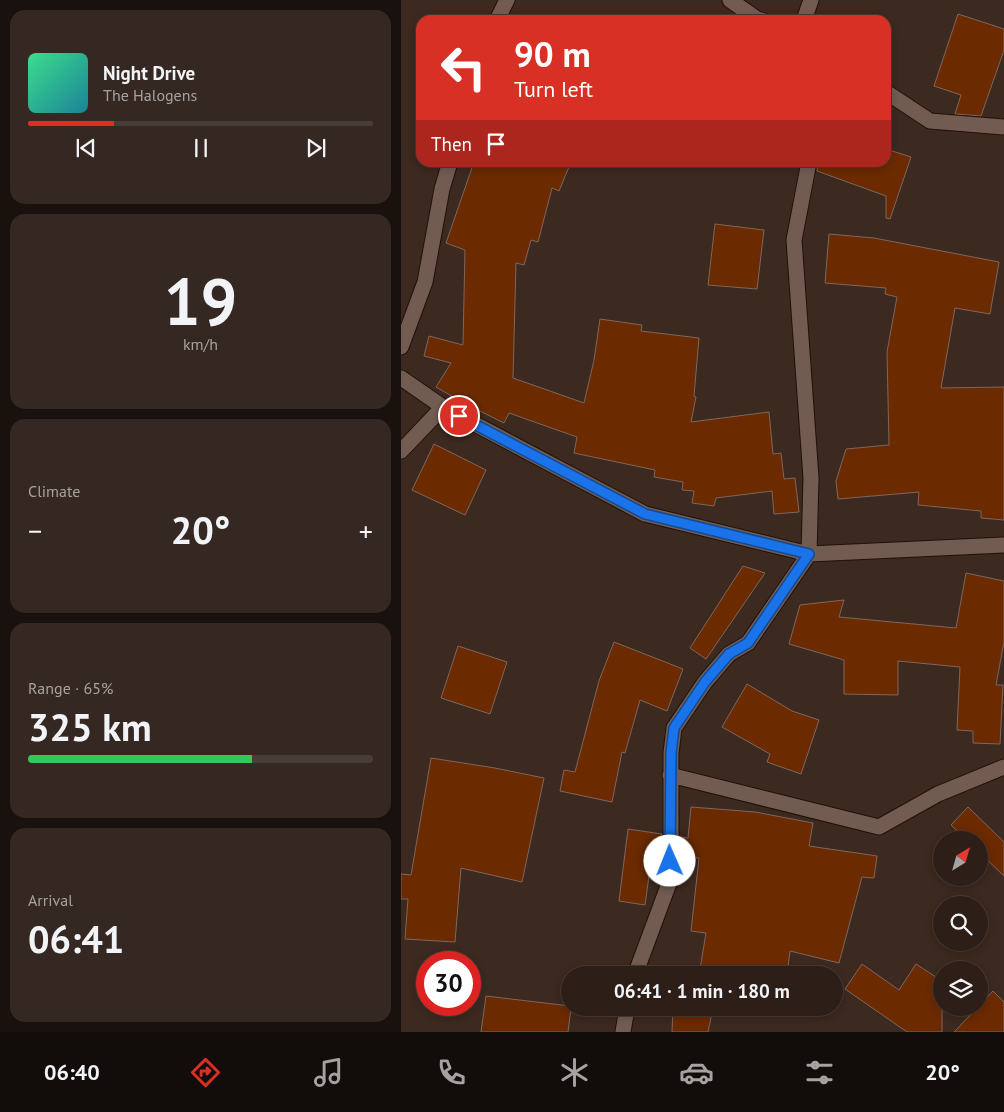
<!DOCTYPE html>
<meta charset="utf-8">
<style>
:root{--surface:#2d1f18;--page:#352721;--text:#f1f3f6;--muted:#a7a2a2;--line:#483d37;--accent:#d93025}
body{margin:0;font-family:"PT Sans",sans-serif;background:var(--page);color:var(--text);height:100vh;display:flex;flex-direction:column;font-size:19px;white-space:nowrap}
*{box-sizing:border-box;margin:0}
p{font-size:16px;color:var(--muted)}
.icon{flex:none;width:28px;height:28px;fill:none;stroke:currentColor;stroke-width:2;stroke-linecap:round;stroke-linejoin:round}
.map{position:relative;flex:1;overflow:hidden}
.sheet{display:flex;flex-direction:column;gap:10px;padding:10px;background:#19110d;width:401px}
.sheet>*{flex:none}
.banner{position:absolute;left:15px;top:15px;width:475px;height:152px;border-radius:15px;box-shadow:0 2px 8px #0003,0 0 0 1px var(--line);background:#d93025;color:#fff;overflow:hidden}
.needle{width:32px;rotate:37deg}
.buttons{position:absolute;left:532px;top:831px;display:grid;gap:10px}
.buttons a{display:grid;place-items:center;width:55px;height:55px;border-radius:50%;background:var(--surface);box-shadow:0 2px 8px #0003,0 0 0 1px var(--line);font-size:25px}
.speed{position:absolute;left:15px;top:951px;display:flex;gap:10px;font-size:25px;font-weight:700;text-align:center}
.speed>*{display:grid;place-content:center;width:65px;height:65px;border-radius:50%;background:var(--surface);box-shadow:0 2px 8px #0003,0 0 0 1px var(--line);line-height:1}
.speed .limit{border:8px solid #d22;background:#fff;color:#111}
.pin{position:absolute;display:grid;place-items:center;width:42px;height:42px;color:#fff;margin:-21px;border:2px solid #fff;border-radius:50%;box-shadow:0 1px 5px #0007}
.me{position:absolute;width:55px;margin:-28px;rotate:359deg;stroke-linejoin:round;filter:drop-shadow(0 0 4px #0008)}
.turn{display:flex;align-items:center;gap:18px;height:105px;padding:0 15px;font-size:22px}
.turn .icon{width:65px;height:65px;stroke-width:2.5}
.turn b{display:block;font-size:35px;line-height:42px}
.then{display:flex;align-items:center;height:48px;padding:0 15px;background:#0003;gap:10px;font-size:19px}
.big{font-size:38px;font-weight:800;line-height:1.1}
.sheet .card{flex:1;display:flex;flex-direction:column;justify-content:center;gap:8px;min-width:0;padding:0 18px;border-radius:15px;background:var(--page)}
.sheet .dial{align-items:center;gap:0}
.dial b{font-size:65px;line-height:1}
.song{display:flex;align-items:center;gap:15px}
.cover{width:60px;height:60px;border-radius:8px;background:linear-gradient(135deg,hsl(150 70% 55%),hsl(190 70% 35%))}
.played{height:5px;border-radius:2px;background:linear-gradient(90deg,var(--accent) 25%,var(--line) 25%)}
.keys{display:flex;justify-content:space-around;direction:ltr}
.heat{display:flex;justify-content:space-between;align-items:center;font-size:28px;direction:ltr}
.charge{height:8px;border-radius:4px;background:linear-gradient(90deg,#34c759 65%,var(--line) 0)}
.trip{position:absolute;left:160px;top:966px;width:282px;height:50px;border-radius:25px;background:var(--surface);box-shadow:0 2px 8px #0003,0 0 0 1px var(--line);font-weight:800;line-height:50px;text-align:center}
.tabs{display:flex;height:80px;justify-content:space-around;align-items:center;background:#120c0a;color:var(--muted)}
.tabs .icon{width:35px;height:35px}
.tabs .active{color:var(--accent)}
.tabs b{font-size:22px;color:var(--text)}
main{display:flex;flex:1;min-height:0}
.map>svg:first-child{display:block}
.building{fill:#6b2a00;stroke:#7e675d}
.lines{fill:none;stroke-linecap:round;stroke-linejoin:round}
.street-casing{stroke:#221109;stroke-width:17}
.street{stroke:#725c52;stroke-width:15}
.route-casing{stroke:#114b97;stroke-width:12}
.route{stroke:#1a73e8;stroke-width:9}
</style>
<main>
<section class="sheet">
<div class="card">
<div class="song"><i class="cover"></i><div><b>Night Drive</b><p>The Halogens</p></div></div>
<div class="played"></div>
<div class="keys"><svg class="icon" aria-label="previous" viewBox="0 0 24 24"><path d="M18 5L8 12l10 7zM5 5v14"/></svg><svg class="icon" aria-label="pause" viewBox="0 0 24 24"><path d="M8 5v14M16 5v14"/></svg><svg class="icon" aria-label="next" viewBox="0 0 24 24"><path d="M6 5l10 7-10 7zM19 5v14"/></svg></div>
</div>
<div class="card dial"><b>19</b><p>km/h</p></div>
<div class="card"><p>Climate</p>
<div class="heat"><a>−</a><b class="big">20°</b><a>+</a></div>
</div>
<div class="card"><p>Range · 65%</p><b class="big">325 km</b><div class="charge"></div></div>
<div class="card"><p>Arrival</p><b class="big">06:41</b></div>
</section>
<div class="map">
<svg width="603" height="1032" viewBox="0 0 603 1032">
<rect width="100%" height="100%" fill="#3c2920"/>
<path class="building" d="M557 14 603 29V50L580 116 554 114 560 95 533 86Z
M485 149 510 157 489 219 485 218V196L416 171 417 162H485Z
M73 162H170L158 191 151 188 137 242 130 240 123 265 115 263 112 378 183 403 193 360 199 319 241 325 240 331 298 338 293 396 295 397 290 422 368 412 372 454 380 453 383 479 394 478 398 512 373 514 371 491 315 498 313 506 291 503 293 491 281 490 282 482 253 477 254 470 173 453 176 437 108 413 103 423 61 402 35 387 50 363 23 356 28 336 62 345 64 250 45 243Z
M314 224 363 230 356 289 307 285Z
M428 234 473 238 598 262 589 314 554 308 540 388 603 387V520L580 518V511L517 505 518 492 437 499 435 481 445 449 488 445 486 352 496 297 484 294 485 288 424 283Z
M33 444 85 470 64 515 11 490Z
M342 566 364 573 305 659 289 648Z
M565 573 603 581V642L595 685H602L599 744 572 743V731L556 730 559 667 497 661V695L443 694V660L388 644 399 605 443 600 438 617 555 628Z
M213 642 282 669 266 711 239 700 224 753 221 752 211 802 159 791 163 770 174 772 198 681Z
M57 646 106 662 89 714 40 698Z
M346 684 391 711 418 720 400 774 366 762 369 754 321 727Z
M30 758 94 768 143 778 121 882 60 868 54 942 4 939 7 899H0V874L10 875Z
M290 807 354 812 412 823 408 846 476 856 473 878 461 877 438 963 389 951 386 975H298L305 933 290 931 298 858 279 856V837L287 838Z
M567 807 603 842V876L579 853V840H566L550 825Z
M227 829 261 834V855L251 854 244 905 218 901Z
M461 964 498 990 515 964 541 981V1032H506L444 989Z
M592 991 603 1002V1032H553L576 1008H579V1005Z
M85 996 169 1006 170 1008 167 1032H80Z
M272 1008H312L307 1032H271Z"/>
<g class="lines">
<g class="street-casing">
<path id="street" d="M329 0 356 19 361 20
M96 20 106 0
M403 20 410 0
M485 92 529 121 603 127
M0 347 24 282 41 189 49 162
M0 378 42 407 244 514 408 554 603 545
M0 451 42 407
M269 775 478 827 537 794 603 767
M234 975 270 878V753L273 728 304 682 328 654 347 643 408 554 410 478 393 240 408 162
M222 1032 226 1008"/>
</g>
<use href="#street" class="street"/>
</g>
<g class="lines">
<g class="route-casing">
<path id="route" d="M58 416 244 514 408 554 347 643 328 654 304 682 273 728 270 753 269 861"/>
</g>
<use href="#route" class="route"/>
</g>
</svg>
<div class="buttons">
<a><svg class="needle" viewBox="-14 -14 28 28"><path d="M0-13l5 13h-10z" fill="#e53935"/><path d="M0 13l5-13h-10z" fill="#a7a2a2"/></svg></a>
<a><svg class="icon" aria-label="search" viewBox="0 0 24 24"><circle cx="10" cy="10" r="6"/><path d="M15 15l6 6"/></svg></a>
<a><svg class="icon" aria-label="layers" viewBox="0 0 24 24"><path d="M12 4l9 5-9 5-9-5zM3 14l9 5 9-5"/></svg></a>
</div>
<div class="speed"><div class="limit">30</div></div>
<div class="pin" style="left:58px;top:416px;background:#d93025"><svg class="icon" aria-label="arrive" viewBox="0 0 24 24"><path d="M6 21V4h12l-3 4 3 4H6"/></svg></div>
<svg class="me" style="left:269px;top:861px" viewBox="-20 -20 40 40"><circle r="19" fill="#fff"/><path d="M0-13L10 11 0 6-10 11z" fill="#1a73e8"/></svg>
<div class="trip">06:41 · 1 min · 180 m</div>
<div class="banner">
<div class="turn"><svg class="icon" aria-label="left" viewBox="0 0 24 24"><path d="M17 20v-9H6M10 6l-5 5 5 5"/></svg><div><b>90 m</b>Turn left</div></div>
<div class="then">Then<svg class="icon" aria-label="arrive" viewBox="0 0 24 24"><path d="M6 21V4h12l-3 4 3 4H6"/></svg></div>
</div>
</div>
</main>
<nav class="tabs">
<b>06:40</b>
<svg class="icon active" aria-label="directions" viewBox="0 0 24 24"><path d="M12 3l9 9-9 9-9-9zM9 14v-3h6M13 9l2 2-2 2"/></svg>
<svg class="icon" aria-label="music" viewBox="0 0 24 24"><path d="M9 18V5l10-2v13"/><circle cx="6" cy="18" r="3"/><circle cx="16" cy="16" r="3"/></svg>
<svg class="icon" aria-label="phone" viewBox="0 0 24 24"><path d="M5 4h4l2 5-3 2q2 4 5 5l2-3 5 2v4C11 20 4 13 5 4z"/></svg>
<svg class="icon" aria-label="climate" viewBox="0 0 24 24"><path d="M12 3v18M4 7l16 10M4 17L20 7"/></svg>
<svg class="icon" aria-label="car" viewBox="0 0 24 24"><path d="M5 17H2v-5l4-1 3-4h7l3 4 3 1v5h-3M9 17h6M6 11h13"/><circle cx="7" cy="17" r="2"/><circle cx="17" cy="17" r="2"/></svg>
<svg class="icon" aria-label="filters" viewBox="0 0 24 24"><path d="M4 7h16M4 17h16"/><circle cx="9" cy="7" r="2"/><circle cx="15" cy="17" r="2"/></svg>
<b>20°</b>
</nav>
